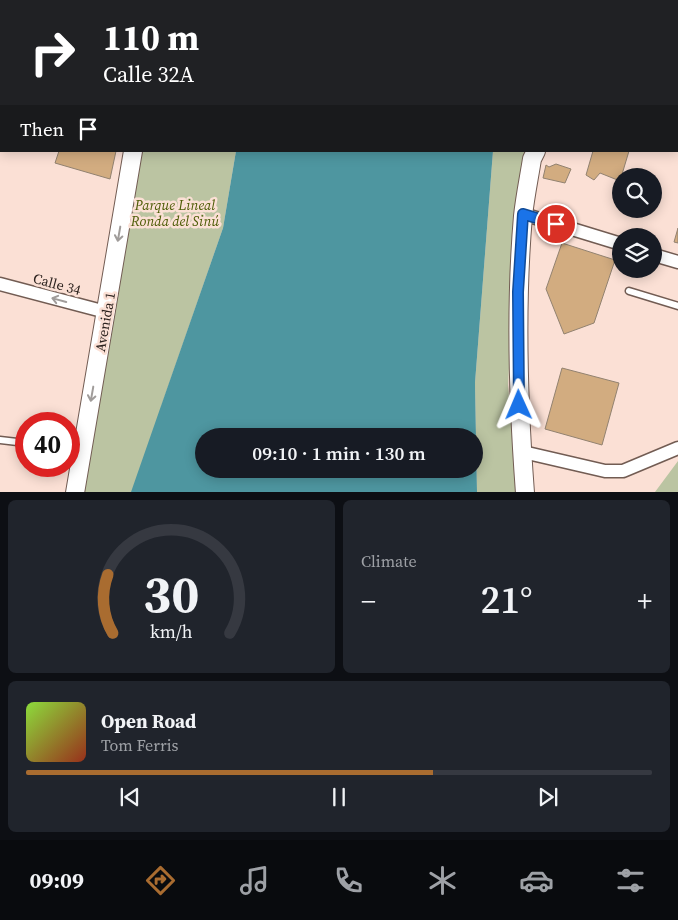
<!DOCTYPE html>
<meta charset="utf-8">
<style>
:root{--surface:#171b24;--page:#20242c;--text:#f1f3f6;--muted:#9ea1a6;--line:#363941;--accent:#a96c30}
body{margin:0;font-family:"Source Serif 4",serif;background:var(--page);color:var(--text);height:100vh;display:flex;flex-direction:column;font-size:19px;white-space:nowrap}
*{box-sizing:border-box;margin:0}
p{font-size:16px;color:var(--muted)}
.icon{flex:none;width:28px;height:28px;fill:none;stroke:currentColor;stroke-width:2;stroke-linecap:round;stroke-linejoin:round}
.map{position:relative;height:492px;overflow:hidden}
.drawer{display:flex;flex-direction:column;gap:8px;padding:8px;background:#0d0f14;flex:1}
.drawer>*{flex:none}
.top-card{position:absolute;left:0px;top:0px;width:679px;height:152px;box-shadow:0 2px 12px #0003;background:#202124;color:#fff;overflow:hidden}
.fabs{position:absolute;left:612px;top:168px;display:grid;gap:10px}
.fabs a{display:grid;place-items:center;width:50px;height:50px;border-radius:50%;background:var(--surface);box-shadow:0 2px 12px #0003;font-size:25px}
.speed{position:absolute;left:15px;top:412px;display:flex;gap:10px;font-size:25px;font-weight:700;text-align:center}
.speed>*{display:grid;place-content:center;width:65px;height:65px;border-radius:50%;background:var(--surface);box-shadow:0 2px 12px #0003;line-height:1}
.speed .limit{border:8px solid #d22;background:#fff;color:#111}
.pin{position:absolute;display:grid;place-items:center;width:42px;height:42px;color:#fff;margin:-21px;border:2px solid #fff;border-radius:50%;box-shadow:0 1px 5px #0007}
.me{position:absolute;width:55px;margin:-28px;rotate:359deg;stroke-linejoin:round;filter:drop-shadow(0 0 4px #0008)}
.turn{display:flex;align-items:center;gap:18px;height:105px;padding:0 20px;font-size:22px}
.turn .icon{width:65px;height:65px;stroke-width:2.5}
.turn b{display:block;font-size:35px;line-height:42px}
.then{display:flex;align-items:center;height:48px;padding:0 20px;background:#0003;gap:10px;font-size:19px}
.big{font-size:38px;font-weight:600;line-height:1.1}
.drawer .tile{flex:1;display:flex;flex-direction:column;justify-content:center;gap:8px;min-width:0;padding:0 18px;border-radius:8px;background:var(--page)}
.drawer .dial{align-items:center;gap:0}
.dial svg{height:130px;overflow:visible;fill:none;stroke:var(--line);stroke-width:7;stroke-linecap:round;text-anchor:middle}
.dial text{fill:var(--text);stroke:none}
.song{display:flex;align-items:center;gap:15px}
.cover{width:60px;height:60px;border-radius:8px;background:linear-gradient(135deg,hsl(90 70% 55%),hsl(10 70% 35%))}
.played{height:5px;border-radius:2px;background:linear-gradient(90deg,var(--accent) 65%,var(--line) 65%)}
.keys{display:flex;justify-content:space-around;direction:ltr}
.heat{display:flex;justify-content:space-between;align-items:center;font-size:28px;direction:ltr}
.drawer .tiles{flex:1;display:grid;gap:8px;grid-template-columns:1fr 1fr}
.tile:last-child{grid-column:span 2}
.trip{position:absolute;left:195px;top:428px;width:288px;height:50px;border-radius:25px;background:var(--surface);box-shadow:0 2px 12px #0003;font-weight:600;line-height:50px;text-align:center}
.tabs{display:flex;height:80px;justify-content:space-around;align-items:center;background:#090b0e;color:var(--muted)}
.tabs .icon{width:35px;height:35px}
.tabs .on{color:var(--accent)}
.tabs b{font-size:22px;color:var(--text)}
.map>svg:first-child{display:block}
.green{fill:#bbc4a2}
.water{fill:#4e96a0;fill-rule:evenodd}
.building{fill:#d2ac80;stroke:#928270}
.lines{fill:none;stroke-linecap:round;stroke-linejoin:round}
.lane-casing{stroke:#725c53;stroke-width:9}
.street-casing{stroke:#725c53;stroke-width:15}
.secondary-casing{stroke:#725c53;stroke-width:20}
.lane{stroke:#fff;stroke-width:6}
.street{stroke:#fff;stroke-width:12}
.secondary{stroke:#fff;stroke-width:18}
.oneway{stroke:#a09c9a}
.route-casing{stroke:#114b97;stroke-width:12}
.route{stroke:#1a73e8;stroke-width:9}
.labels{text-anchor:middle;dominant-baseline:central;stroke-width:5;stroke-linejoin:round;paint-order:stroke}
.park-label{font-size:14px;font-style:italic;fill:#4d5c06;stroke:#fbe0d5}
.street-label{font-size:14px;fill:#2d231f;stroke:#fbe0d5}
</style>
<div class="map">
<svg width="678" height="493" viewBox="0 0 678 493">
<rect width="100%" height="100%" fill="#fbe0d5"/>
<path class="green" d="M158 0H280L158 1Z
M134 151H236L223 228 161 407 155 492 77 493Z
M493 151H531L518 212 508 385 518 492 477 493 475 383Z
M678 461V492H655Z"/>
<path class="water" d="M280 0H505L280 1Z
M236 151H493L475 383 477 492H131L223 228ZM204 436H474V469H204Z"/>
<path class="building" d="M0 0H8L1 1V26Z
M97 0H139L97 1Z
M59 151H116L110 179 55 163Z
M593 151H629L620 181 600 173 594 180 586 175Z
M556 164 571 169 565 183 543 178 546 165 549 167Z
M678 228V243L674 242Z
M562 243 615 260 594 323 564 334 546 289Z
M562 368 619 383 602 445 545 429Z"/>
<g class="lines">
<g class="lane-casing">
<path id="lane" d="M86 1 87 0
M629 291 678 306
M0 440 26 443
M69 446 82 447"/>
</g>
<g class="street-casing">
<path id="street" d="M0 95 1 96
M523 214 621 244
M654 255 678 262
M0 284 106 312
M523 452 605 471H623L678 448"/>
</g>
<g class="secondary-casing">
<path id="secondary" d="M156 1V0
M678 31V30
M75 493 133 151
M525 493C518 400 515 308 523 216 525 197 529 178 532 159L536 151"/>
</g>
<use href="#lane" class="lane"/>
<use href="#street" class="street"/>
<use href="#secondary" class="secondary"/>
</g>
<defs><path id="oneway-shaft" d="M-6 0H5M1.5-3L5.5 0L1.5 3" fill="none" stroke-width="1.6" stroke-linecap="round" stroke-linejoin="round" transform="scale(1.25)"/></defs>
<g class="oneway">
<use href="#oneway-shaft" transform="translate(119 234) rotate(100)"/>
<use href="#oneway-shaft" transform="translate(59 300) rotate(-165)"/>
<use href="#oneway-shaft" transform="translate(92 394) rotate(100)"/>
</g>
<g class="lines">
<g class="route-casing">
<path id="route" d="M519 405 518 292 523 214 556 224"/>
</g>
<use href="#route" class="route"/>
</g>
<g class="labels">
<g class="park-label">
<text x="175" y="205">Parque Lineal<tspan x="175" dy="16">Ronda del Sinú</tspan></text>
</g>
<g class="street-label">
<text transform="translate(57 284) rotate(15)">Calle 34</text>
<text transform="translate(105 322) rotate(-80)">Avenida 1</text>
</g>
</g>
</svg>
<div class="fabs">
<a><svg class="icon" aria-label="search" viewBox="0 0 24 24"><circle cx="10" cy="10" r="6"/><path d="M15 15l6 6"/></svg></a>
<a><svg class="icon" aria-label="layers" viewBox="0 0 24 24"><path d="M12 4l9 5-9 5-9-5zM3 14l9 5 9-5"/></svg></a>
</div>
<div class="speed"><div class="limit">40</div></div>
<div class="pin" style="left:556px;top:224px;background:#d93025"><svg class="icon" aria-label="arrive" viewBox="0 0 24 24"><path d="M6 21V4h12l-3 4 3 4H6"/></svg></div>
<svg class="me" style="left:519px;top:405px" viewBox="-20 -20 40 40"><path d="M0-17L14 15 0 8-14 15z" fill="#1a73e8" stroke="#fff" stroke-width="4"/></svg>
<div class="trip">09:10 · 1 min · 130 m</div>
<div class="top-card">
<div class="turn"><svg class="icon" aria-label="right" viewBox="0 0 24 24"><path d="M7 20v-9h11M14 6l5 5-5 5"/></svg><div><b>110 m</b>Calle 32A</div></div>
<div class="then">Then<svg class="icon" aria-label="arrive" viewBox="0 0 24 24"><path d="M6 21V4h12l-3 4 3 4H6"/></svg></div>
</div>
</div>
<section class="drawer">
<div class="tiles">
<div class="tile dial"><svg viewBox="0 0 100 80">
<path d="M14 69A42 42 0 1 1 86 69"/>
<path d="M14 69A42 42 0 0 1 11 33" stroke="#a96c30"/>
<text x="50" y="56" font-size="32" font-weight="700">30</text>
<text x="50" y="72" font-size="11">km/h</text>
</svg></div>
<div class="tile"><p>Climate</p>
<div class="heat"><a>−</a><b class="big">21°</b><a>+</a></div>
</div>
<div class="tile">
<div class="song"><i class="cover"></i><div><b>Open Road</b><p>Tom Ferris</p></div></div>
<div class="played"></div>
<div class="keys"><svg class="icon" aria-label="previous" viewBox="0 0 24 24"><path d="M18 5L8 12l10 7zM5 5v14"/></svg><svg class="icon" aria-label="pause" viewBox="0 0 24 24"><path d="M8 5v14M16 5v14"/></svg><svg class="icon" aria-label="next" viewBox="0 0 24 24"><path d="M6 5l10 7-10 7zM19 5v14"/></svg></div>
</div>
</div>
</section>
<nav class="tabs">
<b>09:09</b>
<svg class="icon on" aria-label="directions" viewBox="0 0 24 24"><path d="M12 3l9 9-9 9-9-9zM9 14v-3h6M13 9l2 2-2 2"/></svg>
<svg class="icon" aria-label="music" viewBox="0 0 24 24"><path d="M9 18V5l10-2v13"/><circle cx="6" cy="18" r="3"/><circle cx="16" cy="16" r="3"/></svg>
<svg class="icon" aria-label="phone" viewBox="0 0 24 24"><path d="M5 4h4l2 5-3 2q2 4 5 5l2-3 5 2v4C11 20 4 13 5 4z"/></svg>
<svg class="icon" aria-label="climate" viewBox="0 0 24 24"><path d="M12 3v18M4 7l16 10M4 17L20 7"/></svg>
<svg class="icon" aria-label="car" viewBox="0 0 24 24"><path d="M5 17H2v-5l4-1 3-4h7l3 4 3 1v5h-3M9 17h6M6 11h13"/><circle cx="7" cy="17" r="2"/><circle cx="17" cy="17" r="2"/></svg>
<svg class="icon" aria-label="filters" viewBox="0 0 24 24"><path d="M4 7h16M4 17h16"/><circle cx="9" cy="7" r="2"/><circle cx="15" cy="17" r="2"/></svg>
</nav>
